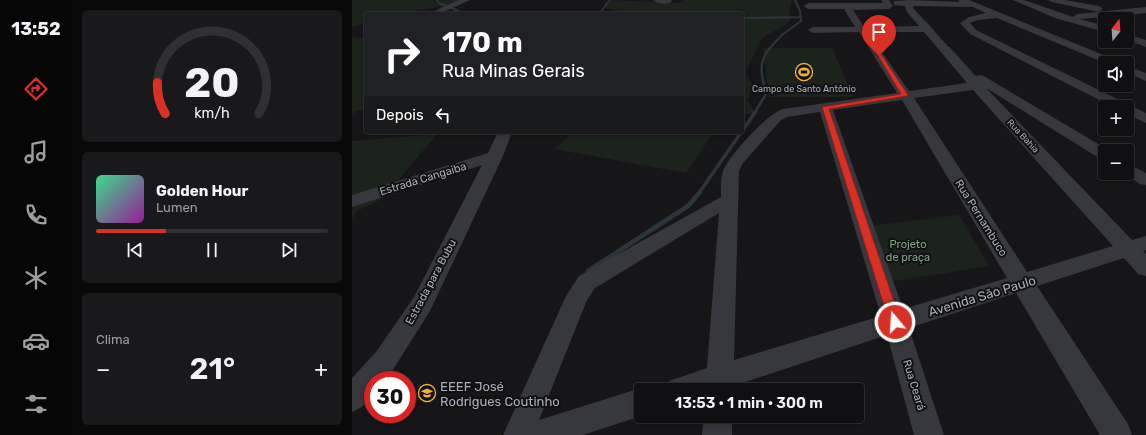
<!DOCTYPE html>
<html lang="pt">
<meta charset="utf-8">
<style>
:root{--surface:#101012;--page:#19191b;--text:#f1f3f6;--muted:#9c9d9f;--line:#303032;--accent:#d93025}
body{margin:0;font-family:Rubik,sans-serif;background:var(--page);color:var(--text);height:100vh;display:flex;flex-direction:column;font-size:15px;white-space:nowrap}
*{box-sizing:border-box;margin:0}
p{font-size:13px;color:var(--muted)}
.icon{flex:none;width:22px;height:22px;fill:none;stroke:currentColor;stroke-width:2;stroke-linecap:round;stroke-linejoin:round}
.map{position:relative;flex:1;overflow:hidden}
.panel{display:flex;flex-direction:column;gap:10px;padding:10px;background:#09090a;width:280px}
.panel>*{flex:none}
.hud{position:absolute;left:12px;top:12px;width:380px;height:122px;border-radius:4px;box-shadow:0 2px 6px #0003,0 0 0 1px var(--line);background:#202124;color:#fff;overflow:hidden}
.needle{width:26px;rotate:17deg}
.controls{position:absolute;left:746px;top:12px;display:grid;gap:8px}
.controls a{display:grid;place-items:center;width:36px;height:36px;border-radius:4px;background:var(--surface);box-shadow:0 2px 6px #0003,0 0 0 1px var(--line);font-size:20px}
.speed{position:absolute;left:12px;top:371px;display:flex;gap:8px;font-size:20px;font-weight:700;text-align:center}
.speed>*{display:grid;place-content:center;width:52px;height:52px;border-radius:50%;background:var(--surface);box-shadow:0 2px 6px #0003,0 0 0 1px var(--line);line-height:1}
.speed .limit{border:6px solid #d22;background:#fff;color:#111}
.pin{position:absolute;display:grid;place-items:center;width:34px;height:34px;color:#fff;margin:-41px -17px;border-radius:50% 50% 50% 0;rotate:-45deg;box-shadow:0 0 4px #0007}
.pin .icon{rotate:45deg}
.me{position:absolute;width:44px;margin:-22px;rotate:342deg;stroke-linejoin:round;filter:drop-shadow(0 0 3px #0008)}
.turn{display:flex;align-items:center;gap:14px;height:84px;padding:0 12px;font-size:18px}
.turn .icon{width:52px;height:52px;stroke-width:2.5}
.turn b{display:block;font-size:28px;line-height:34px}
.then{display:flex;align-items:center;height:38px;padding:0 12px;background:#0003;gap:8px;font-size:15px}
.big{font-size:30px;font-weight:600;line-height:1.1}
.panel .tile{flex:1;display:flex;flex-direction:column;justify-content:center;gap:6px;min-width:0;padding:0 14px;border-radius:6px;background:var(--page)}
.panel .dial{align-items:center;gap:0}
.dial svg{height:104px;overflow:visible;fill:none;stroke:var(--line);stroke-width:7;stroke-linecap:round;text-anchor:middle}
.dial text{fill:var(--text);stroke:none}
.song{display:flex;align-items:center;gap:12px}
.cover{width:48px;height:48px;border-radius:6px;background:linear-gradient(135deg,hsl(150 70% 55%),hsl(300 70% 35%))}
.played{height:4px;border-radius:2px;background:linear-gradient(90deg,var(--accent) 30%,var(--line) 30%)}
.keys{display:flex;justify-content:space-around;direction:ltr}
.heat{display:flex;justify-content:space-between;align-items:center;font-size:22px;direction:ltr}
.trip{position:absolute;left:282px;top:383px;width:230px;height:40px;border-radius:4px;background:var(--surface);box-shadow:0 2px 6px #0003,0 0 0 1px var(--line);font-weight:600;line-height:40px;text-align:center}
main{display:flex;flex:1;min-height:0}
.menu{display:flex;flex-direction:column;width:72px;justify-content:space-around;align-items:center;background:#060607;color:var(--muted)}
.menu .icon{width:28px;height:28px}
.menu .current{color:var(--accent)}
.menu b{font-size:18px;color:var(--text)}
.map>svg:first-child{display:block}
.green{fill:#1c231d}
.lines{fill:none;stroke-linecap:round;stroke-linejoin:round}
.stream-far3{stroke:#2c353c;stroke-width:2}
.stream-far2{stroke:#2c353c;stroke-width:2.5}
.stream-far1{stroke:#2c353c;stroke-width:3.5}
.stream{stroke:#2c353c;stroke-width:4.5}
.minor{fill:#37383d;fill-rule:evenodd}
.route{fill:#d93025;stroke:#8d1f18}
.labels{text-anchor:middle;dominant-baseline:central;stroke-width:4;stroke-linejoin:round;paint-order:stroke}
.far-poi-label{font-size:9px;fill:#a8adb8;stroke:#111113}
.far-street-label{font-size:9px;fill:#a8adb8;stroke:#111113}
.street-label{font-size:11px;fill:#a8adb8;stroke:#111113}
.park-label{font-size:11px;fill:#7fa381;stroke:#111113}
.near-street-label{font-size:13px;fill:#a8adb8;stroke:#111113}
.near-poi-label{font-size:13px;fill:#a8adb8;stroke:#111113;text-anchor:start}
</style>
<main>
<nav class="menu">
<b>13:52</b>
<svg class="icon current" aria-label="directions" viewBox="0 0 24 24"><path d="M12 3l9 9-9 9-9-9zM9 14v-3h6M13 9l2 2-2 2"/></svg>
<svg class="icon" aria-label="music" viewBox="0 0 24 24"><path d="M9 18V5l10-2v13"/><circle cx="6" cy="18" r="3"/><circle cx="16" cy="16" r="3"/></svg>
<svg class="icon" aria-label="phone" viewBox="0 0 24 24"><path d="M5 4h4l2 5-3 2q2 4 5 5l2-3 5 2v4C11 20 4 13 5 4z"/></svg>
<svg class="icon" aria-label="climate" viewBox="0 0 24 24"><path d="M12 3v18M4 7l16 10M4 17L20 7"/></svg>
<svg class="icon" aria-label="car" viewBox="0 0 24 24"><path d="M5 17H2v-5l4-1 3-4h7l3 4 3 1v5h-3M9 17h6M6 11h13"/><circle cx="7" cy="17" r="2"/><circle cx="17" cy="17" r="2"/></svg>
<svg class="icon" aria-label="filters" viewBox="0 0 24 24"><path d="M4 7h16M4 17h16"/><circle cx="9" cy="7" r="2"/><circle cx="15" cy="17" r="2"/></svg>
</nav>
<section class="panel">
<div class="tile dial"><svg viewBox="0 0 100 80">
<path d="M14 69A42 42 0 1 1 86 69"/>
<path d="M14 69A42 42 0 0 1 8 45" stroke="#d93025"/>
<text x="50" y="56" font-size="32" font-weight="700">20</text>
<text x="50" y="72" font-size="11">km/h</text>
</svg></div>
<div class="tile">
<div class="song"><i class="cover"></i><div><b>Golden Hour</b><p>Lumen</p></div></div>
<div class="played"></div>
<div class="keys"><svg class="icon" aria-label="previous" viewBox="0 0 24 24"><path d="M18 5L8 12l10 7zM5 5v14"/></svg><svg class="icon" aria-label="pause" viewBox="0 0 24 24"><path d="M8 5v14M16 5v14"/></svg><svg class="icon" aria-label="next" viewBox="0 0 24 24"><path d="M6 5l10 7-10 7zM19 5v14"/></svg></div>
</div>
<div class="tile"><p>Clima</p>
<div class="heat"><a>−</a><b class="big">21°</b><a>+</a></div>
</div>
</section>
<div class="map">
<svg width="794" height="435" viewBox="0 0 794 435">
<rect width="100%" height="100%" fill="#161618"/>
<path class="green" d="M0 0H113C80 10 48 14 14 14V23L0 27Z
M259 0 327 3 331 0H440L437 13 438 19 436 23C428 29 419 32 412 37 406 42 405 47 403 53 395 70 389 69 401 86L395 100 405 115 390 113V14H281L253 8V3Z
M0 37 14 39V109L3 111 0 115Z
M411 48H480L501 97H417Z
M222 132H362L334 173 202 149Z
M85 134 31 198 5 211 0 219V141Z
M607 215 637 266 537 282 517 226Z"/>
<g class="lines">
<path class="stream-far3" d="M85 0 87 3 114 14
M251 14 250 10 258 0
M390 18 449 17
M573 22 597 49
M417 49 430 35 449 21 448 11 443 0"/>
<path class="stream-far2" d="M597 48 625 79
M403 112 414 94C410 77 405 62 418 48"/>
<path class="stream-far1" d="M347 193 404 111"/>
<path class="stream" d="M236 271 336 206 348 192"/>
<path class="minor" d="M107 0H118L87 14H75Z
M301 0H319L320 1C316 5 305 4 301 0Z
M529 0H537L541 6 537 9 501 10 512 27 567 26 555 12 553 6 542 5V1L559 0 608 2 606 0H617L766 61 768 63H753L645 18 626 20 618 23 624 30 794 113V123L775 114V107H761L618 34 608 23 617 17 634 13 621 7 561 6 562 9 622 76 630 75 758 151H753V160L747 158 634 88 780 240 794 236V250L791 251 794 254V276L786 274 772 258 685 286 776 424 780 435H748L664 293 557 328 592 435H562L535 335 381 386V390H313L317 381 355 368 367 213 243 288 235 300 187 420 289 388 293 390H289V416L231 435H151L214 296 227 276 369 197C369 188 368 177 372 169 378 155 416 113 431 109L545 93 507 32 461 33 456 30 461 27H503L492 9H456L452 6 456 3H531ZM516 32H572L615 83 557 91ZM621 90 761 246 675 272 562 98ZM550 100 655 278 551 309 481 110ZM468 112 529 316 382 360 387 171 391 163 429 120 435 117Z
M661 0H672L721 17 725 14 794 7V13L728 19 753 26V32L703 18Z
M696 0H713L747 6 751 9 747 12 700 2Z
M775 34 794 40V47L775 40Z
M775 66 794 73V81L775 73Z
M146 132H160L151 156 78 311 42 368 33 380H21C21 397 17 405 0 412V378L24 352 62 297 130 165 0 207V195L136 153Z
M775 163 794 173V185L788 184 771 173H775Z
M352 416H380V435H350Z"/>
</g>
<path class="route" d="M525 54H529L556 95 555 96 477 109 549 322 547 326 543 327 539 326 537 322 470 107 549 94Z"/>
<defs>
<g id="stadium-ring" transform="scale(0.9)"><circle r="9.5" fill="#111113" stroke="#f2b134" stroke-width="1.5"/><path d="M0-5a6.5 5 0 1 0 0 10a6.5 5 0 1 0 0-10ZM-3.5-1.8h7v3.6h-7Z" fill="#f2b134"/></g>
<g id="school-ring" transform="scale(0.9)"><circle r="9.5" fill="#111113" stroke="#f2b134" stroke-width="1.5"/><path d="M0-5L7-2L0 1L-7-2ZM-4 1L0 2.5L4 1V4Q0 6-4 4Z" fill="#f2b134"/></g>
</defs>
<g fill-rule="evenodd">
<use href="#stadium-ring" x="452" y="72"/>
<use href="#school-ring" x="75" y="393"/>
</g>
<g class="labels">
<g class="far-poi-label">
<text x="452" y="89">Campo de Santo Antônio</text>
</g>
<g class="far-street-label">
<text transform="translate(671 136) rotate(47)">Rua Bahia</text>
</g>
<g class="street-label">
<text transform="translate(71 179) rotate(-17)">Estrada Cangaiba</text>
<text transform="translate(629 218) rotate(58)">Rua Pernambuco</text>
<text transform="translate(79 282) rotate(-62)">Estrada para Bubu</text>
<text transform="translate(562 385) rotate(73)">Rua Ceará</text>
</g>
<g class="park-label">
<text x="556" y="244">Projeto<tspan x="556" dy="13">de praça</tspan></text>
</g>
<g class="near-street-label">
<text transform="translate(630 296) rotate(-17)">Avenida São Paulo</text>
</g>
<g class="near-poi-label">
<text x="88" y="386">EEEF José<tspan x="88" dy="15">Rodrigues Coutinho</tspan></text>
</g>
</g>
</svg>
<div class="controls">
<a><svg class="needle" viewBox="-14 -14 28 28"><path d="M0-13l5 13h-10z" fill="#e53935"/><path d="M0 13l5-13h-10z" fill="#9c9d9f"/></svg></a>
<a><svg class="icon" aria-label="sound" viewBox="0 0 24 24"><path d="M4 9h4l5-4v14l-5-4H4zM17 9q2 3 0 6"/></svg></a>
<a>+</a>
<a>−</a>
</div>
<div class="speed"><div class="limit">30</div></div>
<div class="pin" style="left:527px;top:56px;background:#d93025"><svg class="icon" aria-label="arrive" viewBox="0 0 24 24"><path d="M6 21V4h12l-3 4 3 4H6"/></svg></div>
<svg class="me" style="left:543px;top:322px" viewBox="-20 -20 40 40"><circle r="17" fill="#d93025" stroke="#fff" stroke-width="3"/><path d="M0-11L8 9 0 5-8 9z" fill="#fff"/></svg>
<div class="trip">13:53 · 1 min · 300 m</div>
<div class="hud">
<div class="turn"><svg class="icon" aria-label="right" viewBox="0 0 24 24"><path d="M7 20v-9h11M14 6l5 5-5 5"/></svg><div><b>170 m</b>Rua Minas Gerais</div></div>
<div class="then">Depois<svg class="icon" aria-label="left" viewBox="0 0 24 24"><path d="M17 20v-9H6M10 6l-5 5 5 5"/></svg></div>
</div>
</div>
</main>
